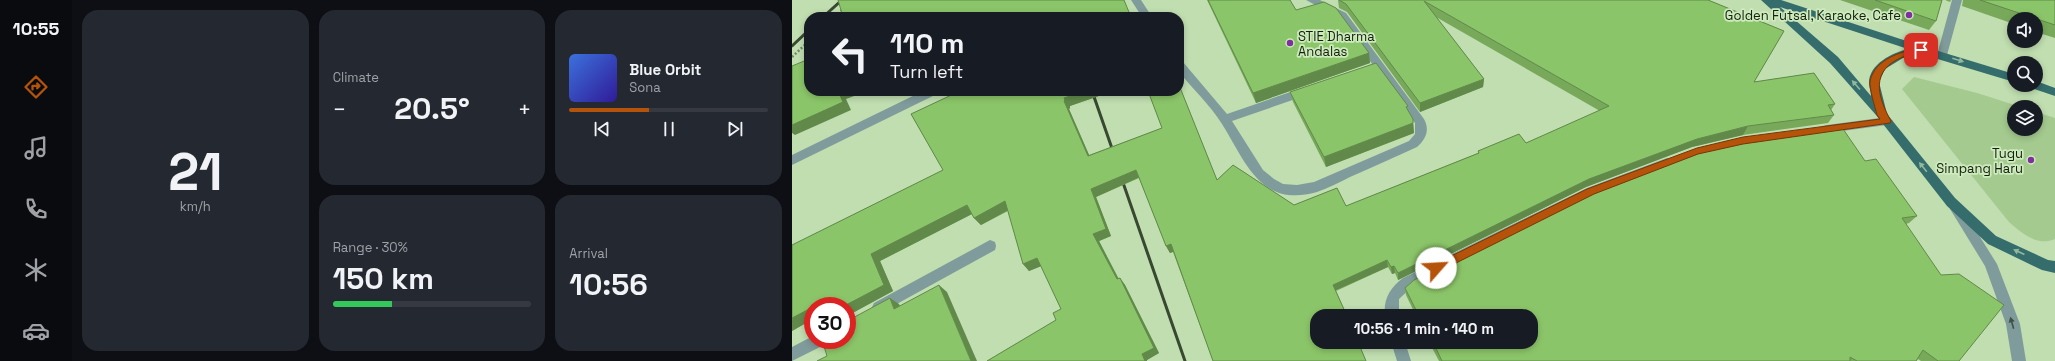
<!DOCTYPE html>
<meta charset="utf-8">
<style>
:root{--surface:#171b24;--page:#242831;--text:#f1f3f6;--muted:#9ea1a6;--line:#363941;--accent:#b45309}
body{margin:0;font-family:"Space Grotesk",sans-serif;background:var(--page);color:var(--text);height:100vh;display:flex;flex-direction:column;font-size:15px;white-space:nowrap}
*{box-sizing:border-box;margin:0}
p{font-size:13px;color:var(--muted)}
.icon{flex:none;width:22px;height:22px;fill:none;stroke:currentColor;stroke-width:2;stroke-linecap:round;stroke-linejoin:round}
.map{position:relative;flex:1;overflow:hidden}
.panel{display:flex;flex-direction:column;gap:10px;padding:10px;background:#0d0f14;width:720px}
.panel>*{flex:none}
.guide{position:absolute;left:12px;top:12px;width:380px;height:84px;border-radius:16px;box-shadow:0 2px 6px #0003;background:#171b24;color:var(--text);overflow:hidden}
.buttons{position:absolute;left:1215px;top:12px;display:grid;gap:8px}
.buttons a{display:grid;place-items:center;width:36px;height:36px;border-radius:50%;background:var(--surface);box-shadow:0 2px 6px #0003;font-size:20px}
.speed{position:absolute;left:12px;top:297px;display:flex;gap:8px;font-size:20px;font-weight:700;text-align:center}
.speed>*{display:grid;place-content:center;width:52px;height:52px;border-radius:50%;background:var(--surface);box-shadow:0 2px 6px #0003;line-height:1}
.speed .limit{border:6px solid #d22;background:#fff;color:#111}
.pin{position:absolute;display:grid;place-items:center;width:34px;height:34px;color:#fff;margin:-17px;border-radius:8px;box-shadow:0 2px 6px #0006}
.me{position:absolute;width:44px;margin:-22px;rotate:64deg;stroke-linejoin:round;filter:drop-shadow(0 0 3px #0008)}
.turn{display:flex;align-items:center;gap:14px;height:84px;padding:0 20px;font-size:18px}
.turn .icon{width:52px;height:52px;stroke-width:2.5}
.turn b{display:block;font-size:28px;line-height:34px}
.big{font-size:30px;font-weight:700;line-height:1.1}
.panel .widget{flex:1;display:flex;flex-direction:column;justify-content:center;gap:6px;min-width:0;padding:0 14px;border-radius:16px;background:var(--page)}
.panel .dial{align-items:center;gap:0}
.dial b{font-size:52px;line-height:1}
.song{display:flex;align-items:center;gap:12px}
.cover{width:48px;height:48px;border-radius:6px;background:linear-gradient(135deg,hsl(220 70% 55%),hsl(250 70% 35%))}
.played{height:4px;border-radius:2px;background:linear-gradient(90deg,var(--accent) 40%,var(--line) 40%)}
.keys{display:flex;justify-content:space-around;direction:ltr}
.heat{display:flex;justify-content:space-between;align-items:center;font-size:22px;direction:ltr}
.charge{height:6px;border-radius:3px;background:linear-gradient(90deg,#34c759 30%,var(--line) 0)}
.panel .tiles{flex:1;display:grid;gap:10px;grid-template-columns:repeat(3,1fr)}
.widget:first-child{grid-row:span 2}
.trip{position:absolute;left:518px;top:309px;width:228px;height:40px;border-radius:16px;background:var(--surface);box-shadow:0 2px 6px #0003;font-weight:700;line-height:40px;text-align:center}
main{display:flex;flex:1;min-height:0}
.dock{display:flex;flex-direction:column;width:72px;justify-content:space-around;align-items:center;background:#090b0e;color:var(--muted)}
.dock .icon{width:28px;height:28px}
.dock .on{color:var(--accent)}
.dock b{font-size:18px;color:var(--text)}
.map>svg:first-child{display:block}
.green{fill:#a4ca8f}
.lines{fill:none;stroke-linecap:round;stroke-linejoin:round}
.path{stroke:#738968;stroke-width:2.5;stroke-dasharray:2 2;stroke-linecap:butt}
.minor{fill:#809b9b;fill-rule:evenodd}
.major{fill:#356c6c;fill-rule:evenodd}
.rail{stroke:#394831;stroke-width:3}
.wall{fill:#78a95a}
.shaded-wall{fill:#618a4a}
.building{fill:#8bc569;stroke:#618a4a}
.oneway{fill:#90b89d}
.oneway2{fill:#3f5146}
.route{fill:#b45309;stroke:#753606}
.poi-dot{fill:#802f9f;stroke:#cdebbd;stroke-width:1.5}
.labels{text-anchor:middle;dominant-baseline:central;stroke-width:3.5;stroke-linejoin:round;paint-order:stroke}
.poi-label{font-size:13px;fill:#141f0e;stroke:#cdebbd;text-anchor:end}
</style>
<main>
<nav class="dock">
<b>10:55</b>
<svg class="icon on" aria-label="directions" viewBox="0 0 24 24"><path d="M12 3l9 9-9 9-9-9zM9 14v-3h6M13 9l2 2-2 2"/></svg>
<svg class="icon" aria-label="music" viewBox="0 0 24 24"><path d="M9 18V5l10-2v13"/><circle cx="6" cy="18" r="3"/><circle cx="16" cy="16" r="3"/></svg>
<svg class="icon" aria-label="phone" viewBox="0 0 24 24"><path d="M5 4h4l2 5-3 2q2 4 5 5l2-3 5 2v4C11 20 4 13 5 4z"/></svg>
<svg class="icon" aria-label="climate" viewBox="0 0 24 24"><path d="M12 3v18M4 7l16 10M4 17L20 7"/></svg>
<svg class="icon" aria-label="car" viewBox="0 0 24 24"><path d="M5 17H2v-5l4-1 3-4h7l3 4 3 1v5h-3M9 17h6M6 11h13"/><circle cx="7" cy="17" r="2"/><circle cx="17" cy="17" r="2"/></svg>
</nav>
<section class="panel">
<div class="tiles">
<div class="widget dial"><b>21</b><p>km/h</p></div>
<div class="widget"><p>Climate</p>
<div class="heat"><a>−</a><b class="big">20.5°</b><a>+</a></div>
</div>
<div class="widget">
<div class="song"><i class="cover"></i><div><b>Blue Orbit</b><p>Sona</p></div></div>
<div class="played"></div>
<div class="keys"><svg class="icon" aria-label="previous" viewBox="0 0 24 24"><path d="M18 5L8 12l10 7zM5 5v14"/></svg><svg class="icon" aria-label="pause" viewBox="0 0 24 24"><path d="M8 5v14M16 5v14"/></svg><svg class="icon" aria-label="next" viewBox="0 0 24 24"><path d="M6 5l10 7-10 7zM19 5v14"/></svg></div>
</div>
<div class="widget"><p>Range · 30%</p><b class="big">150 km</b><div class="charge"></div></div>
<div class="widget"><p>Arrival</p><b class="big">10:56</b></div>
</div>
</section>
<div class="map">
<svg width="1263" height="361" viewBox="0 0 1263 361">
<rect width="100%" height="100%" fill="#c0deb0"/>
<path class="green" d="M1122 77 1185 93 1229 107H1222V129H1244V112L1263 118V239C1245 247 1230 233 1217 222L1110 89Z"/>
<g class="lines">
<path class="path" d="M43 17 51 9
M0 57 17 41"/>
<path class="minor" d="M339 0H349L360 17H350Z
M514 0H528L554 13 632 119C638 130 634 139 625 147 603 157 581 167 558 177 548 182 536 188 525 192 468 208 454 162 430 124 418 105 401 89 387 72V61L391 62 435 114 510 88H518L519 91 518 94 440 121 471 170 482 179 491 184 505 185 522 182 617 141 623 134V123L546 17Z
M1160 0H1170L1155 55 1150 59 1145 55Z
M131 91H146L145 94 0 165V155Z
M1095 117 1101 121 1095 125 1035 133 1031 132 1029 129 1031 126 1035 125Z
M875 158 879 160 881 163 879 166 803 196 621 286 607 299V316H593C591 299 598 288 611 278L795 188Z
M1164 204 1168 205 1205 264 1228 324 1234 361H1220L1214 324 1193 266 1158 209 1160 205Z
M198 240 203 242 204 246 203 250 92 311 87 313 82 311 80 307 82 303Z
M21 336V340H34L32 345 0 361V347Z
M599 342H613L619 361H605Z"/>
<path class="major" d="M969 0H989L1133 47 1222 74V82L1129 54 1111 58 1093 69 1087 82 1095 114 1163 198 1204 236 1256 260 1263 261V273L1250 270 1196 244 1155 206 1084 115 1038 63ZM988 7 1116 49C1100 53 1077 64 1077 83 1077 87 1079 92 1079 96L1046 57Z
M1244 81 1263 88V96L1239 88 1238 85H1244Z"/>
<path class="rail" d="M31 17 50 0
M0 46 17 30
M300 91 323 157
M328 174 393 361"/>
</g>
<path class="wall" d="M415 0H498L504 10 577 53 578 63 464 103Z
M546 0H916L992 31 962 82 1022 73 1043 104 1039 110 1042 115 1036 123 951 135 900 147 794 187 606 280 603 273 600 274 596 267 544 291 555 316H525V342H566L574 361H421L381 252 378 253 374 246 347 178 304 197 319 236 307 241 327 279 328 278 333 285 367 353 355 360V361H195L264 320 261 313 269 309 249 266 237 271 231 264 216 211 189 225 182 218 180 214 88 261 101 291 55 316V306H21V319L0 331V245L151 170 119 114 168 91H321L278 106V108L277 109 297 155 370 128 356 91H387V85L425 180 441 165 502 205 545 188 554 206 686 153V151L727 134 734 143 808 111 644 17 692 79 691 87 628 112 555 12 547 8Z
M1048 0H1150L1144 21 1137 30Z
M1153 0H1159L1158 2Z
M1171 0H1263V38L1244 32V19H1222V24L1170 6Z
M498 92 616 110 621 119 622 133 534 167 501 102Z
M1073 161 1125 216 1117 223 1114 224 1167 361H1129L1126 359 1124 361H647L637 342H739V316H624L614 295 613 288Z"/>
<path class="shaded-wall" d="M577 53 578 63 464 103 461 93Z
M692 79 691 87 628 112V103Z
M46 91H76L54 99 59 110 3 135 0 133V125Z
M292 91H321L278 106V108L277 109 301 164 296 156 272 101V98Z
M621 123 622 133 534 167 532 157Z
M956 126 951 135 900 147 794 187 606 280V273L797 179 905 139Z
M344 170 348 177 304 197 319 236 307 241 330 286 325 279 301 234 299 189Z
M213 201 220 208 189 225 182 218Z
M175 205 182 213 88 261 101 291 55 316V306H52L79 254Z
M379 244 383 251 378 253 374 246Z
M245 258 252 265 237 271 231 264Z
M595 260 596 267 542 291 541 285Z
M602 266 603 273 600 274 599 267Z
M328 278 333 285 367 353 355 360V361H353L350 354Z
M147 285 155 292 185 361H179Z
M98 298 107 304 112 315 102 309Z
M21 307V319L0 331V318Z"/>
<path class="building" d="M46 0H332L339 17H51Z
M416 0H498L504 10 532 2 544 8 577 53 461 93Z
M547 0H916L992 31 962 82 1022 73 1043 104 1036 105 1042 115 956 126 905 139 797 179 606 273 602 266 599 267 595 260 541 285 555 316H525V342H566L574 361H421L379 244 374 246 344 170 299 189 314 229 301 234 325 279 328 278 362 348 350 354 353 361H195L264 320 261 313 269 309 245 258 231 264 213 201 182 218 175 205 79 254 92 285 52 306H21V308V307L0 318V245L151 170 119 114 168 91H292L272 98 273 100 272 101 296 156 370 128 356 91H387V85L425 180 441 165 502 205 545 188 554 206 687 153 686 151 727 134 734 143 817 106 632 1 692 79 628 103 554 4Z
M1083 0H1150L1144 21Z
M1188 0H1263V25Z
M17 59V91H46L51 102 0 125V66Z
M584 63 616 106 614 107 621 119V123L532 157 498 92Z
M1049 126 1073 161 1084 159 1125 216 1110 218 1149 275 1167 274 1212 305 1167 361H1146L1131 350 1124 361H1065L1058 357V361H650L641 342H739V316H627L613 288 622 280 806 190 911 148 956 139Z
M147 285 179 361H25L35 356 30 340H55V321L98 298 102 309Z"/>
<defs><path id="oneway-solid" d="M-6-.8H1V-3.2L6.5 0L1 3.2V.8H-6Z"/></defs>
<g class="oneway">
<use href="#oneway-solid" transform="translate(1166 60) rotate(18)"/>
<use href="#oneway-solid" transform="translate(1064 85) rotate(-131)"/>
<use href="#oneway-solid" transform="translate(1131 167) rotate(-129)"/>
<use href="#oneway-solid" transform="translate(1227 252) rotate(-155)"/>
</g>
<use class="oneway2" href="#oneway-solid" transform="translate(1220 323) rotate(-106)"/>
<path class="route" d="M1129 47 1133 50 1132 52C1125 54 1117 54 1111 57 1078 70 1085 96 1099 121L1098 123 951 144 906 154 802 194 648 271 644 272 640 268 641 265 795 189 905 148 951 137 1088 119 1085 115C1083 107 1077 88 1078 81 1083 58 1110 52 1129 47Z"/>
<g class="poi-dot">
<circle cx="1117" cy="15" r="4"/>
<circle cx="498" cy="43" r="4"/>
<circle cx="1239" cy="160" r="4"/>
</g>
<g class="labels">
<g class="poi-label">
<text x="1109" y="15">Golden Futsal, Karaoke, Cafe</text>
<text x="506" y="36" text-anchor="start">STIE Dharma<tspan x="506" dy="15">Andalas</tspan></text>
<text x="1231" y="153">Tugu<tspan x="1231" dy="15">Simpang Haru</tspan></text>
</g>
</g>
</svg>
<div class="buttons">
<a><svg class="icon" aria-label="sound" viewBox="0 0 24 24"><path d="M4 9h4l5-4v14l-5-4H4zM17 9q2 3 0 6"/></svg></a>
<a><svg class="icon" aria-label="search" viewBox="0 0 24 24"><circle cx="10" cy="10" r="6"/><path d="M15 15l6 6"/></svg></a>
<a><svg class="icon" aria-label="layers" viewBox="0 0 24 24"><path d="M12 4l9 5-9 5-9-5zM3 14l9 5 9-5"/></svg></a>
</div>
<div class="speed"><div class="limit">30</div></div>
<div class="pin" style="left:1129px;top:50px;background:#d93025"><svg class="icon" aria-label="arrive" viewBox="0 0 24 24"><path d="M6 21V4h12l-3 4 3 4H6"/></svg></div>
<svg class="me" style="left:644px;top:268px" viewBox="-20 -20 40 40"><circle r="19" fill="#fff"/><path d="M0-13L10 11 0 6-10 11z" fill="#b45309"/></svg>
<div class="trip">10:56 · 1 min · 140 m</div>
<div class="guide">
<div class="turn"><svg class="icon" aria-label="left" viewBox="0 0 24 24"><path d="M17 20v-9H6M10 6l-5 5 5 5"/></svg><div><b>110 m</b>Turn left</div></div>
</div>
</div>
</main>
